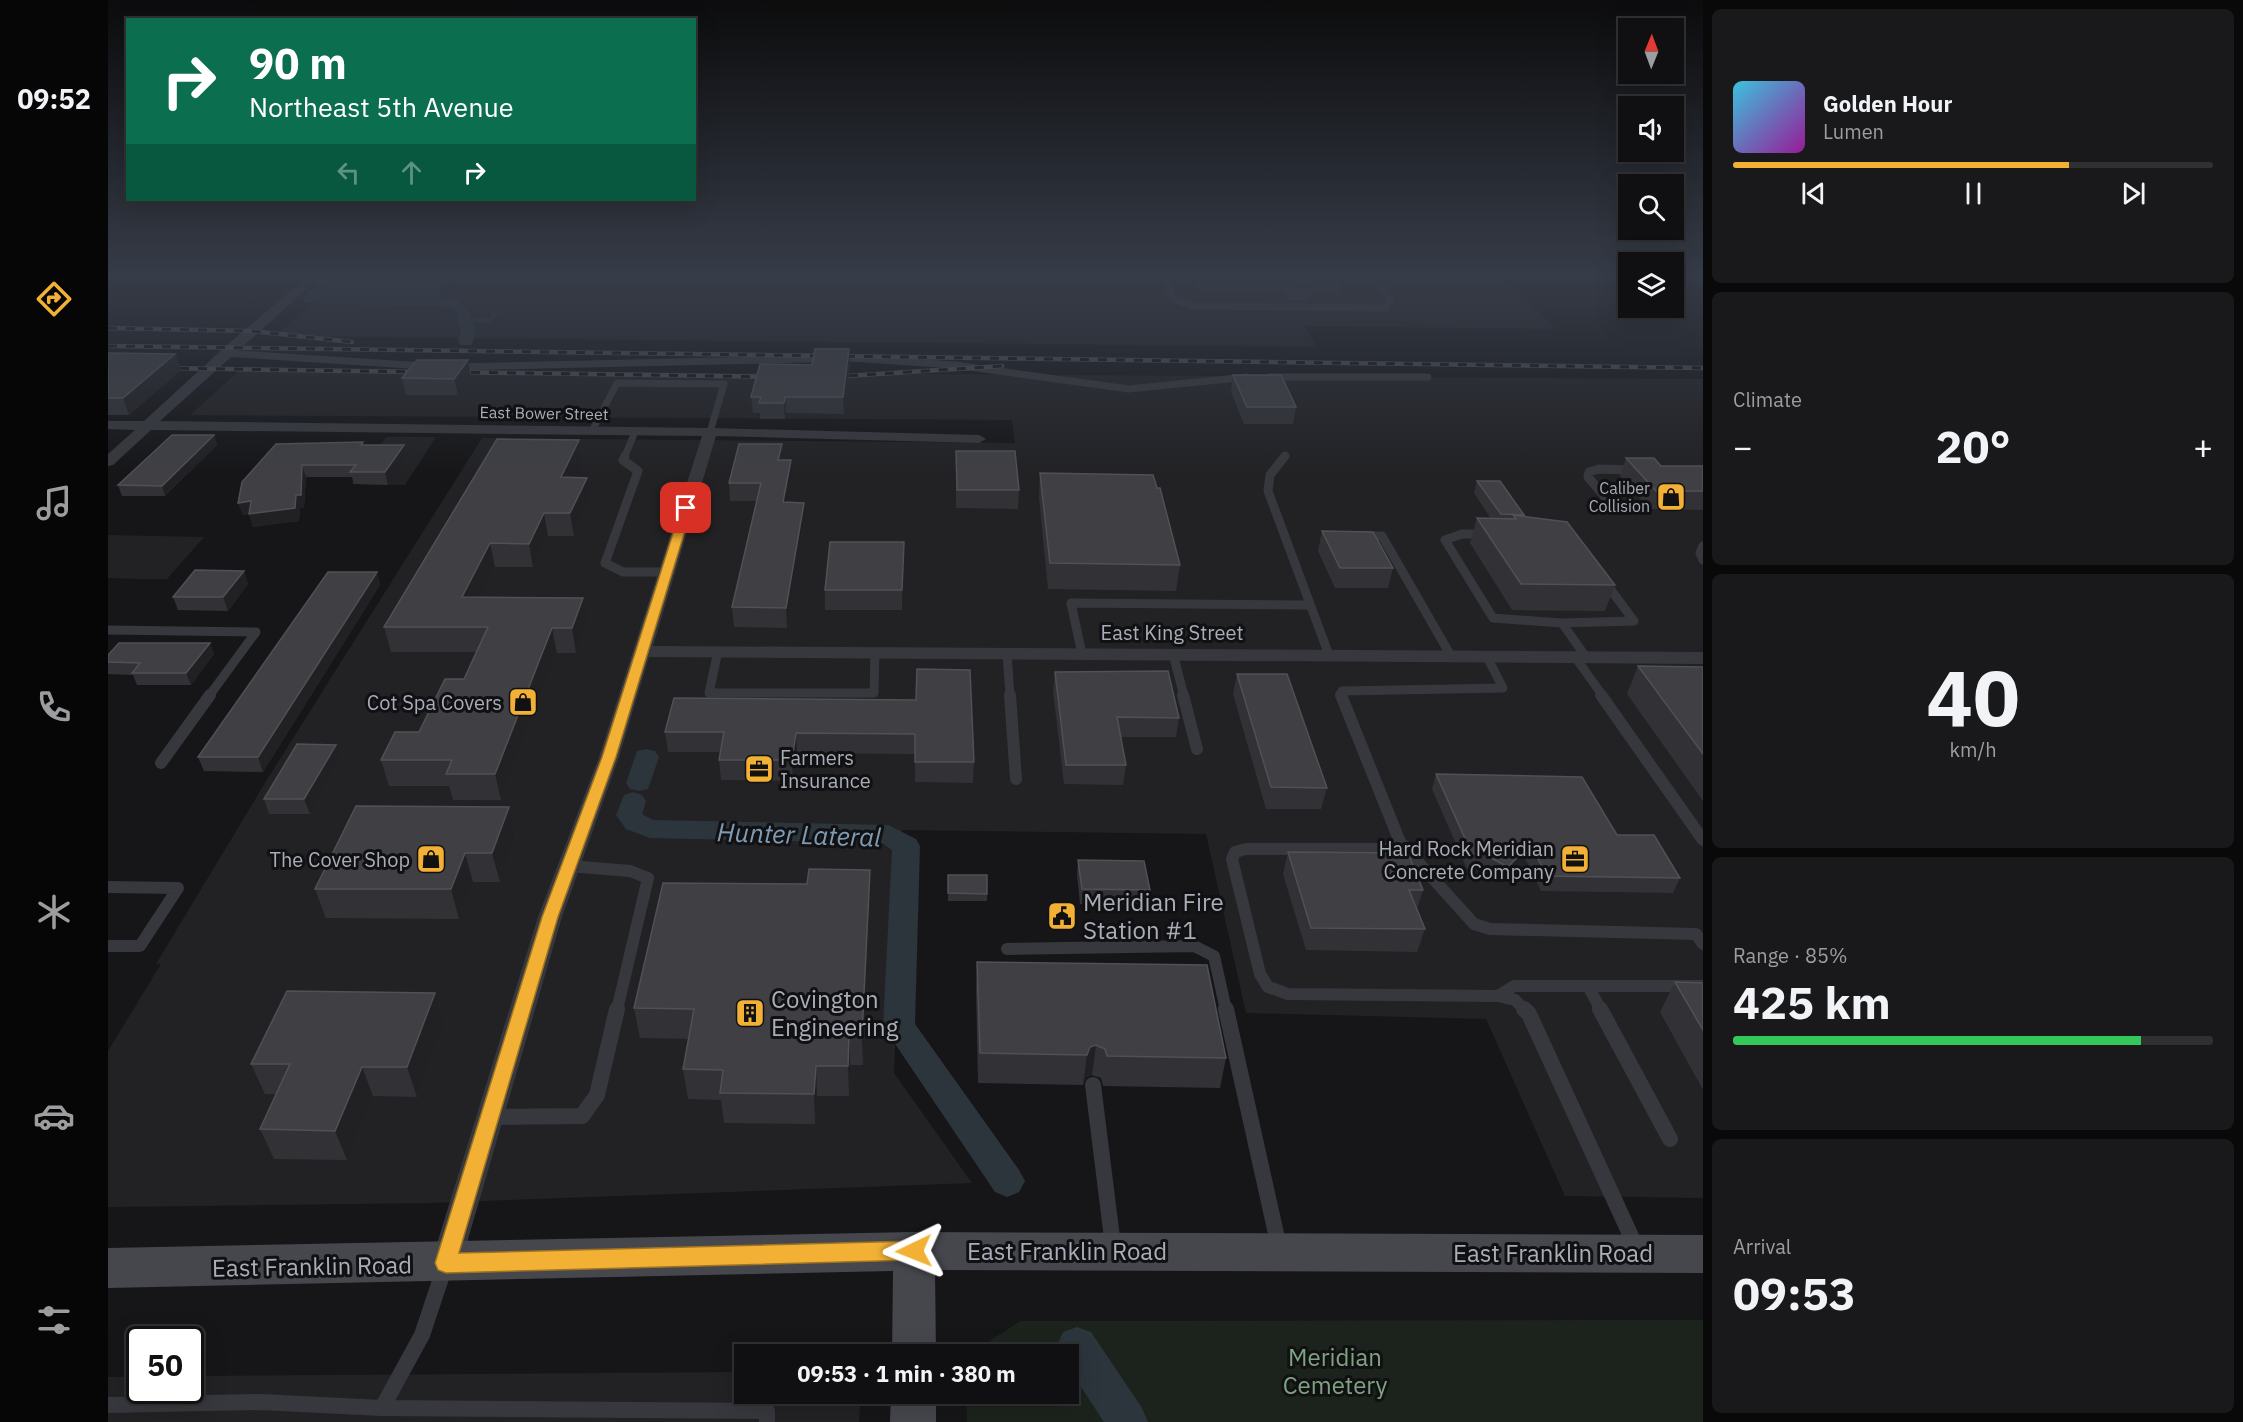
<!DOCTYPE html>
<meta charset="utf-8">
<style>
:root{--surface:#101012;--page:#19191b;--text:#f1f3f6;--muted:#9c9d9f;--line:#303032;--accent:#f2b134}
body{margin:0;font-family:"IBM Plex Sans",sans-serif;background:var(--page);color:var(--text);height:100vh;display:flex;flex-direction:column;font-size:22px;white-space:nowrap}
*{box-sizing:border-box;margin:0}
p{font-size:20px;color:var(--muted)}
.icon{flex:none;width:33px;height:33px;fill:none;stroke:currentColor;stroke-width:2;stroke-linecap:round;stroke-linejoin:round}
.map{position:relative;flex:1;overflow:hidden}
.drawer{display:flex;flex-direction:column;gap:9px;padding:9px;background:#09090a;width:540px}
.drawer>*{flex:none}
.banner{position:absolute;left:18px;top:18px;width:570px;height:183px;border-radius:0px;box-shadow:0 6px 24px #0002,0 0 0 2px var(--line);background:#0b6e4f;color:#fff;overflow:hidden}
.needle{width:39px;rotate:1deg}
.fabs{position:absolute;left:1510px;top:18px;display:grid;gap:12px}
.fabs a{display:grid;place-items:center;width:66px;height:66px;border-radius:0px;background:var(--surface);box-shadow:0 6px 24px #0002,0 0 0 2px var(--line);font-size:30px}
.speed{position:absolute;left:18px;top:1326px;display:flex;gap:12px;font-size:30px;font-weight:700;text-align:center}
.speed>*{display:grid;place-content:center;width:78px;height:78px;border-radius:50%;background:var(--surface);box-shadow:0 6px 24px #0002,0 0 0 2px var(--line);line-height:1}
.speed .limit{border:3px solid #111;border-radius:9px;background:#fff;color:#111}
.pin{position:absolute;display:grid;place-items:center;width:51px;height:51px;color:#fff;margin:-26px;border-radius:12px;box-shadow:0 3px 9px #0006}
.me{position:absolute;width:66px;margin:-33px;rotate:268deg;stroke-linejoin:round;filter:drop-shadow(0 0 4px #0008)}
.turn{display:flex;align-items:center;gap:21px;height:126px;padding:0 24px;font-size:27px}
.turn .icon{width:78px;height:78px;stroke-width:2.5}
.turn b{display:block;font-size:42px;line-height:51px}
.lanes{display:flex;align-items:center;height:57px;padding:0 24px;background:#0003;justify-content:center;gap:30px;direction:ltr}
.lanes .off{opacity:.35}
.big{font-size:45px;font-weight:800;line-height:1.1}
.drawer .tile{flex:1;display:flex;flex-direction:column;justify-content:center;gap:9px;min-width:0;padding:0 21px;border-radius:9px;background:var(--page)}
.drawer .dial{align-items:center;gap:0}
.dial b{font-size:78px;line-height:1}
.song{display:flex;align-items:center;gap:18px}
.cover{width:72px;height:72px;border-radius:9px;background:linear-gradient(135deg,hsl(190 70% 55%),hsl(300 70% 35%))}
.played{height:6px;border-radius:3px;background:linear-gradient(90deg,var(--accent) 70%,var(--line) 70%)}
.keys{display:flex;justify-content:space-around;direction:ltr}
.heat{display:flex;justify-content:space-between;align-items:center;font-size:33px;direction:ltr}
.charge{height:9px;border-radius:4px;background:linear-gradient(90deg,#34c759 85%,var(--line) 0)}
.trip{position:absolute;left:626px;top:1344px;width:345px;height:60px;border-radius:0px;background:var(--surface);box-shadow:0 6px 24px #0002,0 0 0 2px var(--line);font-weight:800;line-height:60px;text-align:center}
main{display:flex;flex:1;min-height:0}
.tabs{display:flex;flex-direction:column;width:108px;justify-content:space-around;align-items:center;background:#060607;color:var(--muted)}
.tabs .icon{width:42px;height:42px}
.tabs .selected{color:var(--accent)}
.tabs b{font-size:27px;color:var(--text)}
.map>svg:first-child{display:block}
.built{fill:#222225}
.green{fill:#1c231d}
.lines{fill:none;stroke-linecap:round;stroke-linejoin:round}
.stream{stroke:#2c353c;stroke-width:4.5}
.canal{fill:#2c353c;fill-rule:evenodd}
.lane-far3{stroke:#37383d;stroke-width:7}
.lane-far2{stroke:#37383d;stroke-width:9}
.lane-far1{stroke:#37383d;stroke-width:12}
.lane{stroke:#37383d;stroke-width:16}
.street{fill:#37383d;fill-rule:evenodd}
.secondary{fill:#45474d;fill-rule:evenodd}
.rail-casing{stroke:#4a4c52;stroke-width:4.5}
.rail{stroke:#111113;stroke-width:3;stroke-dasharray:9;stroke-linecap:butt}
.wall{fill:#323236}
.shaded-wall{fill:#212124}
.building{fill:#3f3f44;stroke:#4f5156;stroke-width:1.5}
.route{fill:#f2b134;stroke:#9d7322;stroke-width:1.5}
.labels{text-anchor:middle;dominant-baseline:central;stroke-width:6;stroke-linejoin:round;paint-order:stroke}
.far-street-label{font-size:16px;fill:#a8adb8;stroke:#111113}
.far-poi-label{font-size:16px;fill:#a8adb8;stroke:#111113;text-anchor:end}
.street-label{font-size:20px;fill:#a8adb8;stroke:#111113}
.poi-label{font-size:20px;fill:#a8adb8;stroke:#111113;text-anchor:end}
.near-poi-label{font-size:24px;fill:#a8adb8;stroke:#111113;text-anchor:start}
.near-street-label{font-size:24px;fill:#a8adb8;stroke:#111113}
.near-park-label{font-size:24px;fill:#7fa381;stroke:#111113}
.near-water-label{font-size:26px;font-style:italic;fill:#7f9bb3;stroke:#111113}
</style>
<main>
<nav class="tabs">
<b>09:52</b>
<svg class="icon selected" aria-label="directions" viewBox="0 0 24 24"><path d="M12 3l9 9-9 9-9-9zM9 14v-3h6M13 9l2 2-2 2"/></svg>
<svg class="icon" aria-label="music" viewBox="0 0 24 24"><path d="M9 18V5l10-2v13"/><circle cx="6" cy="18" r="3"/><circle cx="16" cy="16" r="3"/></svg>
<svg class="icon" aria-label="phone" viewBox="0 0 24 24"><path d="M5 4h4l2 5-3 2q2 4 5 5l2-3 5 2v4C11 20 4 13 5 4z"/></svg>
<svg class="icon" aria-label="climate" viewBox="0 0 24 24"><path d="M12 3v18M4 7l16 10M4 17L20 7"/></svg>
<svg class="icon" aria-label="car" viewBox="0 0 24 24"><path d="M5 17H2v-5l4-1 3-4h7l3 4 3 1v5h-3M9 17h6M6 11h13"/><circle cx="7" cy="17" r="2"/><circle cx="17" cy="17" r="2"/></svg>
<svg class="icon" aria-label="filters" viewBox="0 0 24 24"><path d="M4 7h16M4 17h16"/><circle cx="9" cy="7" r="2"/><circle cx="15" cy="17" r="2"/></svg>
</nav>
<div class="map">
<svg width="1595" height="1422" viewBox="0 0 1595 1422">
<rect width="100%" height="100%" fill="#161618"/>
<path class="built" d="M234 276H1396L1447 329 1197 326 1208 347 168 336Z
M132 370 1595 379V1198L1457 1196 1378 1019 1138 1013 1098 834 794 830 786 1073 864 1183 322 1203 0 1207V1051L53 964H48L160 778 374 438 907 443 904 420 82 415Z
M278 437H328L297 485 243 484Z
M0 535 96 537 59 579H32L0 578Z
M636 1372V1394H753L751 1422H0V1377H31L32 1390H82L83 1376Z"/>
<path class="green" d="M1595 1320V1422H859L858 1394H960V1354H873L884 1339 913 1321Z"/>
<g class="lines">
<path class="stream" d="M368 320H383L387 313"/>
<path class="canal" d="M218 276H233L213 296 349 300C362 307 372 330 363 345H353L350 342 353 331 347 310 341 307 196 303V297Z
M538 749 547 751 551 757 540 789 531 791 522 789 518 783 529 751Z
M525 792 534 795 538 801 534 814 545 820 780 825 808 839 812 846 807 1024 911 1170 917 1181 911 1192 899 1197 887 1192 775 1026 784 850 774 843 542 838 518 829 508 815 516 795Z
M969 1327 983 1332 1034 1408 1040 1422H996L960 1367V1354H953L949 1346 955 1332Z"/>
<path class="lane-far3" d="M1058 276 1065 299 1085 306 1278 308 1282 300 1265 276
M117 353 317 366
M348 367 742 358 847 365 1021 389 1139 377
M1161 377H1320
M484 431 509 383 616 384 602 432
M516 458 527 432
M1176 458 1177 456"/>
<path class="lane-far2" d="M517 456 515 460 530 471 497 563 515 572H558
M1177 456 1162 475 1160 491 1221 655
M1505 506 1480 477 1481 472 1491 469 1526 470
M1379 534H1354L1337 540 1385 618 1454 623
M1254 536H1274L1343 656
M1595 546 1592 553 1595 560
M0 630 148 632 101 696
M610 651 601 693H766L767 652
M899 653 902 696
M974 654 963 603 1202 605
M1065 654 1076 696
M1467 657 1495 696
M1478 657 1454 623 1526 621 1497 582
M1232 696 1234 691 1395 688 1379 657"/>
<path class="lane-far1" d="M902 695 908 779
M1075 695 1089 749
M1233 695 1292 842 1290 849H1138L1127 852 1124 859 1152 974 1160 987 1180 994 1390 996 1407 1000 1417 1010
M1493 695 1595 840
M53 763 102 695
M1292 842 1366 924 1382 929 1588 934 1595 944
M461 866 522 871 540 878 509 1010
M0 887 70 888 32 946H0
M899 949 1086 946 1106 956 1118 1010
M1480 986 1493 1010
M1390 996 1406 986H1595"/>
<path class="lane" d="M1118 1009 1171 1247
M1416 1009 1421 1014 1528 1247
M1492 1009 1562 1139
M985 1085 1005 1246
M382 1117 474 1116 489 1095 509 1009
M0 1405 153 1402 274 1408 659 1411V1422
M274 1408 314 1335 336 1269"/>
<path class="street" d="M200 276H213L52 421 602 428 871 435 878 439 871 443 608 436 545 646 1595 652V664L541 657 511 757 454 917 353 1263 349 1273 338 1277 327 1273 323 1263 430 917 491 757 594 436 43 430 5 465 0 466V454L27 430 0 429V421H36L119 345Z"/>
<path class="secondary" d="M806 1232 1595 1235V1273L827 1270 828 1354H784L785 1271 0 1288V1248Z
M783 1394H828V1422H782Z"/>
<g class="rail-casing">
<path id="rail" d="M0 328 143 331 244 342
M0 346 1595 368
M54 368 315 372
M345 372 666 377
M723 377 894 366"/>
</g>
<use href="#rail" class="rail"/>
</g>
<path class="wall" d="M354 276 334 300 212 298 208 284Z
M507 276H544H532L529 281H508Z
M1084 276H1234L1230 294H1202L1201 300H1179L1174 291 1089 290Z
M0 353 67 354 73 370 21 415H0Z
M742 364 736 414 678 413 677 419H652V413H645L643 397Z
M1125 375 1188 407 1185 424H1136L1123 392Z
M363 376 350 395H298L294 378Z
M106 435 109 445 57 496H14L10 485Z
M471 440 475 462 467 477 482 500 466 536H440L425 567H387L372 597 479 622 468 653H449L393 800H345L341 786H281L273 760 311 732 356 679 368 652H283L276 627Z
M674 444 675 460 684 478 679 502 697 521 679 628 626 627 624 607 648 501H622L621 483Z
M256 445 299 457 280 485 246 484 244 477H198L196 507 192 508 191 521 145 527 141 514 135 515 130 503 134 482Z
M848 451 911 490 910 509 848 508Z
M1518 458 1553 466H1595V510L1541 509 1512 476Z
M932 473 1049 488 1072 565 1068 591 940 589 931 498Z
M1369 481 1416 515V516L1507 585 1497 611 1404 610 1362 543 1369 518 1383 519 1366 493Z
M1214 531 1285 568 1280 588H1227L1210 551Z
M796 542 794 610H717V590Z
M136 571 140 584 120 611 70 610 65 597Z
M269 572 272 585 155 772 96 771 90 757Z
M102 643 106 654 83 685H29L25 675 0 674V655Z
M1530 666 1595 667V801L1519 694Z
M947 672 1071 718 1068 737H1013L1018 765 1015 785 956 784 945 691Z
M1129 674 1219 788 1213 809H1158L1125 694Z
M808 700 866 762 865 783 807 782V754L689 753 685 781 613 780 611 760 612 752H560L557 732Z
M232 759 202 814H161L156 799Z
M1328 774 1509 835 1572 878 1565 893 1433 891 1417 858 1395 882 1370 869H1359L1324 789Z
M401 807 408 836 392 882H365L351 919 218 918 207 889Z
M1180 852 1315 890 1309 909 1317 929 1309 952 1198 950 1175 874Z
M970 860 1042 890 1039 904H972L969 875Z
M762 870V899L755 1065H742L741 1096H709L707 1124 616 1123 613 1100 580 1099 575 1069 581 1039 532 1038 526 1008 699 884Z
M840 875 879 894V901H840Z
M869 962 1118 1058 1112 1088 995 1086 993 1078 984 1075 978 1077 975 1085 870 1083 868 991Z
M1567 982 1595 983V1090L1552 1012Z
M327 993 337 1023 309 1097 265 1096 239 1160 166 1159 152 1129 169 1094H157L143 1064Z"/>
<path class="shaded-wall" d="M339 276H354L334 300 331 285Z
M741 349 742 364 736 414 735 397Z
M67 354 73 370 21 415 15 398Z
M360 360 363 376 350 395 346 379Z
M677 397 678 413 677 419 676 403Z
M106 435 109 445 57 496 54 486Z
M471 440 475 462 457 500 453 477Z
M674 444 675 462 670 460Z
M296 445 299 457 280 485 277 472Z
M683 460 684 478 676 521 675 502Z
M194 465 198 477 196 507 192 508 191 521 145 527 141 514 188 495Z
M479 478 482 500 466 536 462 513Z
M143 501 147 513 135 515 130 503Z
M696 503 697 521 679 628 678 608Z
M436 513 440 536 425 567 421 544Z
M796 542V561L794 610V590Z
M382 543 387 567 360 622 354 597Z
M136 571 140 584 120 611 115 597Z
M269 572 272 585 155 772 150 757Z
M475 598 479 622 468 653 464 628Z
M444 628 449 653 393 800 387 774Z
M102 643 106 654 83 685 78 673Z
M688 733 689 753 685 781 684 760Z
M228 745 232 759 202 814 196 799Z
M401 807 408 836 392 882 384 853Z
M1422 844 1417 858 1395 882 1400 867Z
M357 853 365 882 351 919 343 889Z
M762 870V899L755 1065 754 1035Z
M327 993 337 1023 309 1097 299 1067Z
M741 1035 742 1065 741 1096 740 1066Z
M988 1045 984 1075 978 1077 975 1085 979 1055 982 1047Z
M708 1066 709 1096 707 1124 706 1094Z
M254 1067 265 1096 239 1160 227 1131Z"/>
<path class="building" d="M217 276H339L331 285 208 284Z
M1180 276H1202L1205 281 1182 280Z
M707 349H741L735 397H677L676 403H651L653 397H643L652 364 704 365Z
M0 353 67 354 15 398H0Z
M309 360H360L346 379 294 378Z
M1125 375H1173L1188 407H1139Z
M64 435H106L54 486 10 485Z
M389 439 471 440 453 477 479 478 462 513H436L421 544 382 543 354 597 475 598 464 628H444L387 774H338L344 760H273L287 732H311L337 679H356L380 627H276Z
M255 442 253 445H296L277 472H242L248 465H194L193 495H188L187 508 141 514 143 501 130 503 134 482 168 444Z
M631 444H674L670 460H683L675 502 696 503 678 608 624 607 653 483H621Z
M848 451H907L911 490H849Z
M1518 458H1546L1553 466H1595V491H1548Z
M932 473 1045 475 1049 488H1052L1072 565 942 563Z
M1369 481H1392L1416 515 1393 514Z
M1405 515 1459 522 1507 585 1413 584 1369 518 1408 519Z
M1214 531 1265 532 1285 568H1232Z
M722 542H796L794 590H717Z
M87 570 136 571 115 597H65Z
M220 572H269L150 757H90Z
M11 643H102L78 673H24L32 663 0 662V655Z
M1530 666 1595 667V754Z
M809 669 862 670 866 762H807V734L688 733 684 760H611L616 732H557L566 698 808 700Z
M1060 671 1071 718 1009 717 1018 765H958L947 672Z
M1129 674H1179L1219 788 1163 787Z
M189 744 228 745 196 799H156Z
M1328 774 1474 777 1509 835H1546L1572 878 1439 876 1422 844 1400 867 1376 854H1364Z
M248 806 401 807 384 853H357L343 889H207Z
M1180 852 1300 853 1315 890H1301L1317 929 1203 928Z
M970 860 1036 861 1042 890 974 889Z
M701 869 762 870 754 1035H741L740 1066H708L706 1094 612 1093 615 1070 575 1069 586 1009 526 1008 555 883 699 884Z
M840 875H879V894L840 893Z
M869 962 1099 965 1118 1058 999 1056 997 1049 988 1045 982 1047 979 1055 872 1053Z
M1567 982 1595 983V1030Z
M179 991 327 993 299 1067H254L227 1131 152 1129 182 1064H143Z"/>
<linearGradient id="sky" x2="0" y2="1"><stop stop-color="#0c0c0d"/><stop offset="0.58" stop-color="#363c48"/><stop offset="1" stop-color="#363c48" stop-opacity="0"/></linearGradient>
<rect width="1595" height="475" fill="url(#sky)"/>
<path class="route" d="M578 505 584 508 508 757 450 917 351 1253 806 1241 813 1244 816 1251 813 1257 806 1260 338 1273 330 1270 327 1263 434 917 494 757 573 508Z"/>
<defs>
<g id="shop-square" transform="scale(1.5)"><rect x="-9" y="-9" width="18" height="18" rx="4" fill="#f2b134" stroke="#111113"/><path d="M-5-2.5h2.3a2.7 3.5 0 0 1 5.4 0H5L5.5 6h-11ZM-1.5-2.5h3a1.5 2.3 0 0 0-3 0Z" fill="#111"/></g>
<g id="office-square" transform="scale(1.5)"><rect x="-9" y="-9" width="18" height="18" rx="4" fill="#f2b134" stroke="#111113"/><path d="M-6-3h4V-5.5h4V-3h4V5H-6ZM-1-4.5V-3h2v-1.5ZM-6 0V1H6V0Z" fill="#111"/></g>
<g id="civic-square" transform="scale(1.5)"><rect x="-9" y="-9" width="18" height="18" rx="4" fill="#f2b134" stroke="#111113"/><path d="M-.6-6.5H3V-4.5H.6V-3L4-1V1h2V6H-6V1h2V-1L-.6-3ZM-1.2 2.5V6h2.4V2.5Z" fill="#111"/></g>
<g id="building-square" transform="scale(1.5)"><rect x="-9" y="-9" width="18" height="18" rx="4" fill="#f2b134" stroke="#111113"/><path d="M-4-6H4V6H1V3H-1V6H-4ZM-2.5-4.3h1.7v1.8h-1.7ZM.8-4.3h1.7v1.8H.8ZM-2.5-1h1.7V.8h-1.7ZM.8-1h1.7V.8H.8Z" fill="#111"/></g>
</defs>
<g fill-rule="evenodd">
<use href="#shop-square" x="1563" y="497"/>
<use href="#shop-square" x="415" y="702"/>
<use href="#office-square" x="651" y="769"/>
<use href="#shop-square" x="323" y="859"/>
<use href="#office-square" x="1467" y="859"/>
<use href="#civic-square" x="954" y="916"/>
<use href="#building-square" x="642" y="1013"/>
</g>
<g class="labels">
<g class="far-street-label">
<text transform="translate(436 413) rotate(1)">East Bower Street</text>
</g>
<g class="far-poi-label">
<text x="1542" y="488">Caliber<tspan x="1542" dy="18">Collision</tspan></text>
</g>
<g class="street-label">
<text x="1064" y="632">East King Street</text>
</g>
<g class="poi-label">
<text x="394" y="702">Cot Spa Covers</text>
<text x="672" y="757" text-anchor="start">Farmers<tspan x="672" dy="23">Insurance</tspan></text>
<text x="1446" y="848">Hard Rock Meridian<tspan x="1446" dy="23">Concrete Company</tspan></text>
<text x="302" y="859">The Cover Shop</text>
</g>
<g class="near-poi-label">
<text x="975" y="902">Meridian Fire<tspan x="975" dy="28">Station #1</tspan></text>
<text x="663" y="999">Covington<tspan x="663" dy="28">Engineering</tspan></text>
</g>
<g class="near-street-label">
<text x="959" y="1251">East Franklin Road</text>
<text x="1445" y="1253">East Franklin Road</text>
<text transform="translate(204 1266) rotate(-1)">East Franklin Road</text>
</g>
<g class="near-park-label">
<text x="1227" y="1357">Meridian<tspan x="1227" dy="28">Cemetery</tspan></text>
</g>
<g class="near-water-label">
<text transform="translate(691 834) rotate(2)">Hunter Lateral</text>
</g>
</g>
</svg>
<div class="fabs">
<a><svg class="needle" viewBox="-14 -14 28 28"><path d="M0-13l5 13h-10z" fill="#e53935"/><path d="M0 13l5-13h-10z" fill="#9c9d9f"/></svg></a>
<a><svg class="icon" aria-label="sound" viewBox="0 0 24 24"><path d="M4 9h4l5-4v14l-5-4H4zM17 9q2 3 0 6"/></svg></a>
<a><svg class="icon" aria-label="search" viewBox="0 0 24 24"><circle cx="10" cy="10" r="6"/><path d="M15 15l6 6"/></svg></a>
<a><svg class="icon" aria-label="layers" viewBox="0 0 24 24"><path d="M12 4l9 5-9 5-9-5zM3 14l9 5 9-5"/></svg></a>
</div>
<div class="speed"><div class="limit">50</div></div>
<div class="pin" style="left:578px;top:508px;background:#d93025"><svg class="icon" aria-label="arrive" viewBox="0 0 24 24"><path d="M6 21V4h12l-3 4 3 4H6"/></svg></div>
<svg class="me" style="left:806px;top:1251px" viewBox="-20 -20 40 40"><path d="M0-17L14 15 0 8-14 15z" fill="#f2b134" stroke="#fff" stroke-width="4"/></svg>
<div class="trip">09:53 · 1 min · 380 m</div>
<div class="banner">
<div class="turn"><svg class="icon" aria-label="right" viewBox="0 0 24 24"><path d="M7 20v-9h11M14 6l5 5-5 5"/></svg><div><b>90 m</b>Northeast 5th Avenue</div></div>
<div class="lanes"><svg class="icon off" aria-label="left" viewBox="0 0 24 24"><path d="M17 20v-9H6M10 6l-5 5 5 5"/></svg><svg class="icon off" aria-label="ahead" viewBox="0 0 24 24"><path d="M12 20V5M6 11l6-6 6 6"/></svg><svg class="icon" aria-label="right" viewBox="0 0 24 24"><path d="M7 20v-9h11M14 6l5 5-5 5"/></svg></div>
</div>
</div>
<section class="drawer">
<div class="tile">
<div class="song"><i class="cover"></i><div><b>Golden Hour</b><p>Lumen</p></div></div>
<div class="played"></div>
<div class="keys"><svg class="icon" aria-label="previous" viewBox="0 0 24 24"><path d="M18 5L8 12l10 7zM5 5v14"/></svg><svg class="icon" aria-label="pause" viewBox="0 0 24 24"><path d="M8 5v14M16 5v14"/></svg><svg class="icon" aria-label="next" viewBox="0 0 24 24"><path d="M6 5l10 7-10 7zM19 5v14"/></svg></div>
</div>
<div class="tile"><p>Climate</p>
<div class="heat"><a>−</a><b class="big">20°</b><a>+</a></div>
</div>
<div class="tile dial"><b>40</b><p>km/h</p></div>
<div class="tile"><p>Range · 85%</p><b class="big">425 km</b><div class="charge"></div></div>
<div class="tile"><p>Arrival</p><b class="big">09:53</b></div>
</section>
</main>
